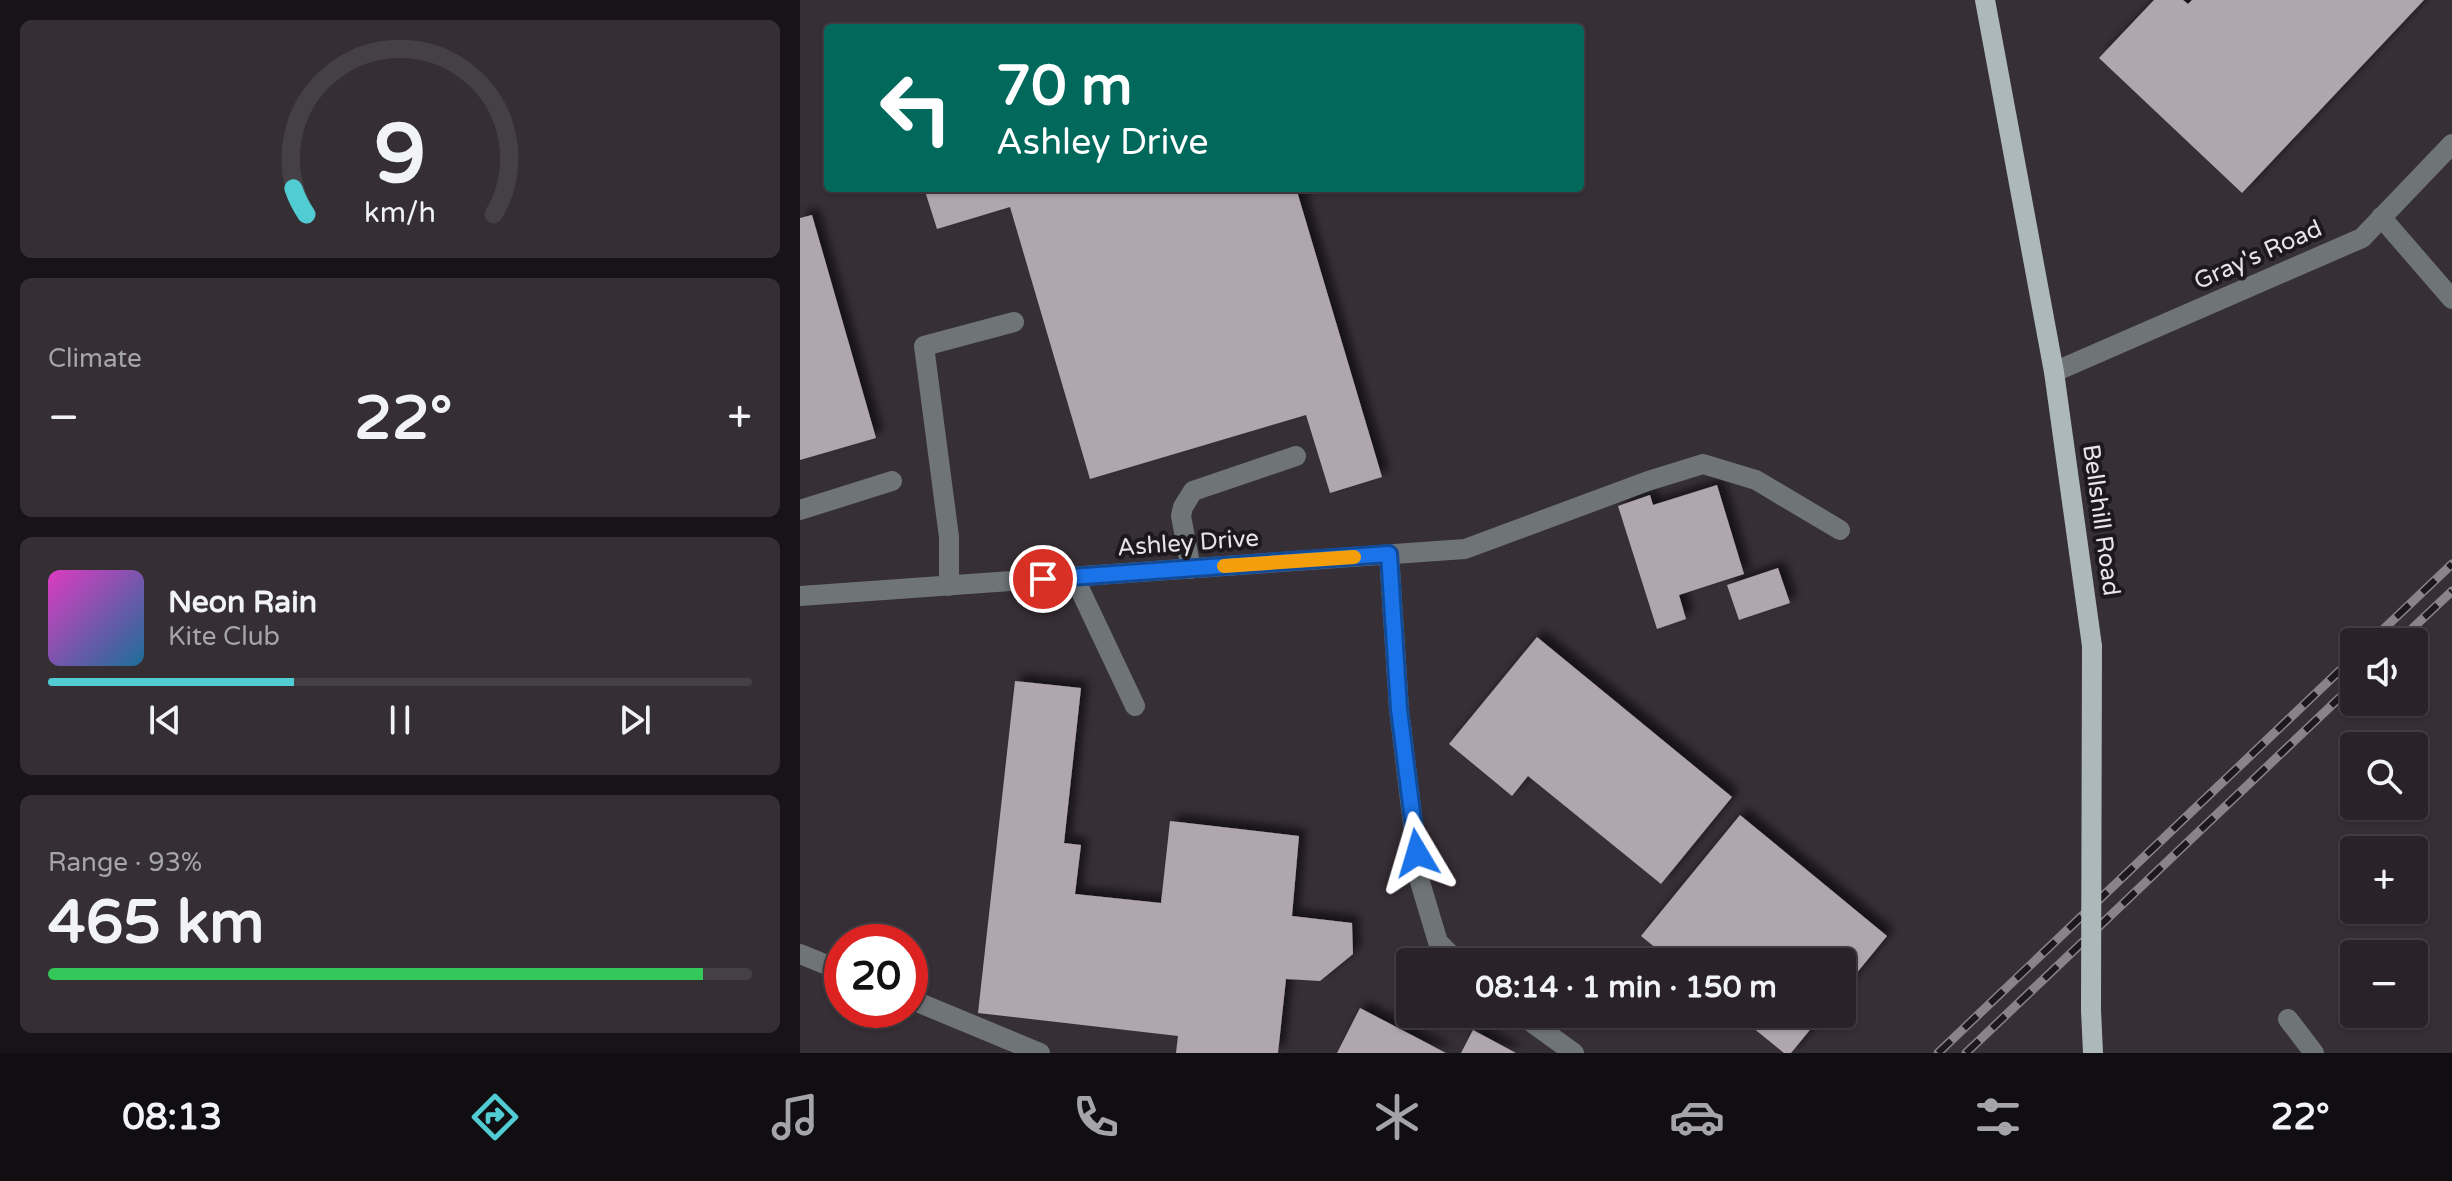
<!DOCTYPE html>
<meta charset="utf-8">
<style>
:root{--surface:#292328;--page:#352f34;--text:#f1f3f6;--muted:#a5a4a8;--line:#454045;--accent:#51ccd3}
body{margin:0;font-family:"Varela Round",sans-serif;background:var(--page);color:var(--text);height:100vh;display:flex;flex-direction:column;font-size:30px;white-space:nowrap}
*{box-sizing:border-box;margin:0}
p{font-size:26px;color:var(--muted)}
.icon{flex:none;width:44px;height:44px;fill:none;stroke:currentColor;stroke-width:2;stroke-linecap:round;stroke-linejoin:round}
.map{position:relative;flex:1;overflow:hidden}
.panel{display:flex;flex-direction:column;gap:20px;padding:20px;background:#171316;width:800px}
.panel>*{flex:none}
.guide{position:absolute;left:24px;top:24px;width:760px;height:168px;border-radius:8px;box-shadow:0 2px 6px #0004,0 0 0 2px var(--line);background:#00695c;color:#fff;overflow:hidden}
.tools{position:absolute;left:1540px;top:628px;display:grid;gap:16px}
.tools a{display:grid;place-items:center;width:88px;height:88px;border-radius:8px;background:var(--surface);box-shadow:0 2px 6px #0004,0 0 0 2px var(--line);font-size:40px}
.speed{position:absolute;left:24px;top:924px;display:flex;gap:16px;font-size:40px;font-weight:700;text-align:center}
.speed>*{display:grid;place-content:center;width:104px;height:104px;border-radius:50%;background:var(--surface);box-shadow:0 2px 6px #0004,0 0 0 2px var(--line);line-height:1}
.speed .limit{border:12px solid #d22;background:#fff;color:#111}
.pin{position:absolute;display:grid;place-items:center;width:68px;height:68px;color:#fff;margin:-34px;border:4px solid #fff;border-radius:50%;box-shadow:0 2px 8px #0007}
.me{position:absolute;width:88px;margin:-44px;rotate:353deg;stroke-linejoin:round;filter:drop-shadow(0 0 6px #0008)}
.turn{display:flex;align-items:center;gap:28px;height:168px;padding:0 40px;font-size:36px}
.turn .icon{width:104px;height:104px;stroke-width:2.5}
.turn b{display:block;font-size:56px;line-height:68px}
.big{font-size:60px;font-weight:800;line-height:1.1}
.panel .tile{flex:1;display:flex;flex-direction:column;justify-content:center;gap:12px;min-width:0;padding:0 28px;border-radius:12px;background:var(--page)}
.panel .dial{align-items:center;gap:0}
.dial svg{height:208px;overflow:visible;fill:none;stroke:var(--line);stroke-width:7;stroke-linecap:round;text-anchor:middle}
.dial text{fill:var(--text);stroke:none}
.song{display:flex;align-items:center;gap:24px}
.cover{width:96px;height:96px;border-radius:12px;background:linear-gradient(135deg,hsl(310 70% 55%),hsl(200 70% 35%))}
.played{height:8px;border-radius:4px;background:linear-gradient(90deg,var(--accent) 35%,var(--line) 35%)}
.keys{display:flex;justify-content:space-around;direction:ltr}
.heat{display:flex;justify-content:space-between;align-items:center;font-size:44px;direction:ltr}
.charge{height:12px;border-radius:6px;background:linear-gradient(90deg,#34c759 93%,var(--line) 0)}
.trip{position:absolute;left:596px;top:948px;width:460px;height:80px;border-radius:8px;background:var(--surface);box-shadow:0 2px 6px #0004,0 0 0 2px var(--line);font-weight:800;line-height:80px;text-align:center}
.tab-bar{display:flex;height:128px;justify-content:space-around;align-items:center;background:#100e10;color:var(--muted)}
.tab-bar .icon{width:56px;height:56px}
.tab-bar .current{color:var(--accent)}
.tab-bar b{font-size:36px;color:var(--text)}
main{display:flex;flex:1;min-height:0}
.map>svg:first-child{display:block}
.building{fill:#b0a6ae;filter:url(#shadow)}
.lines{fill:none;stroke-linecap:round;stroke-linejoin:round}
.minor{stroke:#6f7576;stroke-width:20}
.major{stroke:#acb8b9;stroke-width:20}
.rail-casing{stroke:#8a8389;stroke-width:9}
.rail{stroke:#1c181b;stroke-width:6;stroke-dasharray:18;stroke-linecap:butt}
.major-bridge{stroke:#acb8b9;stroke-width:20}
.route-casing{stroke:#114b97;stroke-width:20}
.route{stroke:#1a73e8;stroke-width:14}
.slow{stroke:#f59e0b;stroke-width:14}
.labels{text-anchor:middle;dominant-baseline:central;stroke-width:8;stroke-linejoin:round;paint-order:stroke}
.street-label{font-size:24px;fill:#e8e3e8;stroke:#1c181b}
</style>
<main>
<section class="panel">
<div class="tile dial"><svg viewBox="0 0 100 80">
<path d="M14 69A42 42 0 1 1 86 69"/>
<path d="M14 69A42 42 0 0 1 9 59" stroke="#51ccd3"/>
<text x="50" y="56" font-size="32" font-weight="700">9</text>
<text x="50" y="72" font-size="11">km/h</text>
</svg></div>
<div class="tile"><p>Climate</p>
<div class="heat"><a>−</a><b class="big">22°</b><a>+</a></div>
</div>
<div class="tile">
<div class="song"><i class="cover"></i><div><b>Neon Rain</b><p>Kite Club</p></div></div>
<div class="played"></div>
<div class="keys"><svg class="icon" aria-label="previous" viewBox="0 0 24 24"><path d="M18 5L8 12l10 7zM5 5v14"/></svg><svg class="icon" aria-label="pause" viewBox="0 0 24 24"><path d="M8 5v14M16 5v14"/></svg><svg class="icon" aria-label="next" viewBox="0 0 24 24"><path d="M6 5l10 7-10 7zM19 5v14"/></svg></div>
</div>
<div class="tile"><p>Range · 93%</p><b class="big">465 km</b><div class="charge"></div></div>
</section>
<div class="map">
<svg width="1652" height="1053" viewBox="0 0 1652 1053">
<defs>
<filter id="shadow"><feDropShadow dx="7" dy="-7" stdDeviation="4" flood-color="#0009"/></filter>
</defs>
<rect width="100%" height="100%" fill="#372f36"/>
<path class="building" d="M1354 0H1383L1388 4 1392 0H1624L1442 193 1299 58Z
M124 188H496L582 477 530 493 506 415 290 479 210 207 137 229Z
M12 215 76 438 0 460V218Z
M917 485 944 574 879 595 886 619 857 629 818 506 850 495 853 505Z
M978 568 990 603 939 620 927 585Z
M737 637 932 797 861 884 728 776 712 796 649 744Z
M215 681 281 688 264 843 281 845 275 894 361 903 370 821 499 836 492 916 552 923 553 954 520 981 486 979 478 1053H376L378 1036 178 1013Z
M940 815 1087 936 1042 991V962H873L841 936Z
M560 1008 646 1053H537Z
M936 1014H1023L991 1053H984Z
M673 1030 716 1053H661Z"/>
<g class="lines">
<path class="minor" d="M1581 217 1652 299
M1254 372 1562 238 1652 144
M0 510 92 481
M589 554 599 709 620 882 638 942 658 962
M391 569 381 516 383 507 393 491 496 456
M274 577 335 706
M149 586V537L124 346 214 322
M0 596 665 549 848 481 903 464 956 480 1040 530
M0 954 42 971
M110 999 240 1053
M720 1014 774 1053
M1488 1019 1514 1053"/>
<path class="major" d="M1185 0 1254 372 1292 646
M1291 1010 1293 1053"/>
<g class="rail-casing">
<path id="rail" d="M1570 642 1652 564
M1598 642 1652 591
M1138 1053 1554 657
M1166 1053 1554 684"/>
</g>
<use href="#rail" class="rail"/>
<path class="major-bridge" d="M1291 1010 1292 646"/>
</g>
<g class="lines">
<g class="route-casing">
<path id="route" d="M243 579 589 554 599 709 617 853"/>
</g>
<use href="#route" class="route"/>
<path class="slow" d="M424 566 554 557"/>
</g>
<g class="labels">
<g class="street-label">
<text transform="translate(1458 255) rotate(-24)">Gray's Road</text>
<text transform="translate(1301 520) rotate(82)">Bellshill Road</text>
<text transform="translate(388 543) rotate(-4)">Ashley Drive</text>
</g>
</g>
</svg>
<div class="tools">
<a><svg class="icon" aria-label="sound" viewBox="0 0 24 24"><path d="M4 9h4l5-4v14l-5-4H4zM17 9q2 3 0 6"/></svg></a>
<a><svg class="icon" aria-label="search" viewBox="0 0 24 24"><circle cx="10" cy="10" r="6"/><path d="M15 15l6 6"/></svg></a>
<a>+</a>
<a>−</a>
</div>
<div class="speed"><div class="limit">20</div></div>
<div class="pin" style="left:243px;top:579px;background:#d93025"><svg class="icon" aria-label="arrive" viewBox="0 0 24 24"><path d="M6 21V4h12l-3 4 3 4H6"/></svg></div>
<svg class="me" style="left:617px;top:853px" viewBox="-20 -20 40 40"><path d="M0-17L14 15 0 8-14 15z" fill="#1a73e8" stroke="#fff" stroke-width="4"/></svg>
<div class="trip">08:14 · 1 min · 150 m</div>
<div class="guide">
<div class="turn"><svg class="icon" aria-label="left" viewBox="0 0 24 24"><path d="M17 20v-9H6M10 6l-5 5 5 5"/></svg><div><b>70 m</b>Ashley Drive</div></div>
</div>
</div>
</main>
<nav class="tab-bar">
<b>08:13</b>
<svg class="icon current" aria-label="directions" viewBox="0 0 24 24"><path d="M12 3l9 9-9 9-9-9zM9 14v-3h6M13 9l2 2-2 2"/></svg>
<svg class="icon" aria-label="music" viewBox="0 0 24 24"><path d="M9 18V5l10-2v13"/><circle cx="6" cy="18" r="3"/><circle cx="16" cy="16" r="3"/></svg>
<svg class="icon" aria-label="phone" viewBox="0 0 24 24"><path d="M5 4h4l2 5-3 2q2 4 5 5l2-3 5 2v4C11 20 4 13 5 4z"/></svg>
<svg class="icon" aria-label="climate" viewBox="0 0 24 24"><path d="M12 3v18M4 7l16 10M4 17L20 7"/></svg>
<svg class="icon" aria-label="car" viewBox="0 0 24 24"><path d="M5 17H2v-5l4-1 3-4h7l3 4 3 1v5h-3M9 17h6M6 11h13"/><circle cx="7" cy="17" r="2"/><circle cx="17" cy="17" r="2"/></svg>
<svg class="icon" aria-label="filters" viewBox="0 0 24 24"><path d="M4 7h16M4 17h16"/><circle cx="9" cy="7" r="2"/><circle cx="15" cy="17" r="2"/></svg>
<b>22°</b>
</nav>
